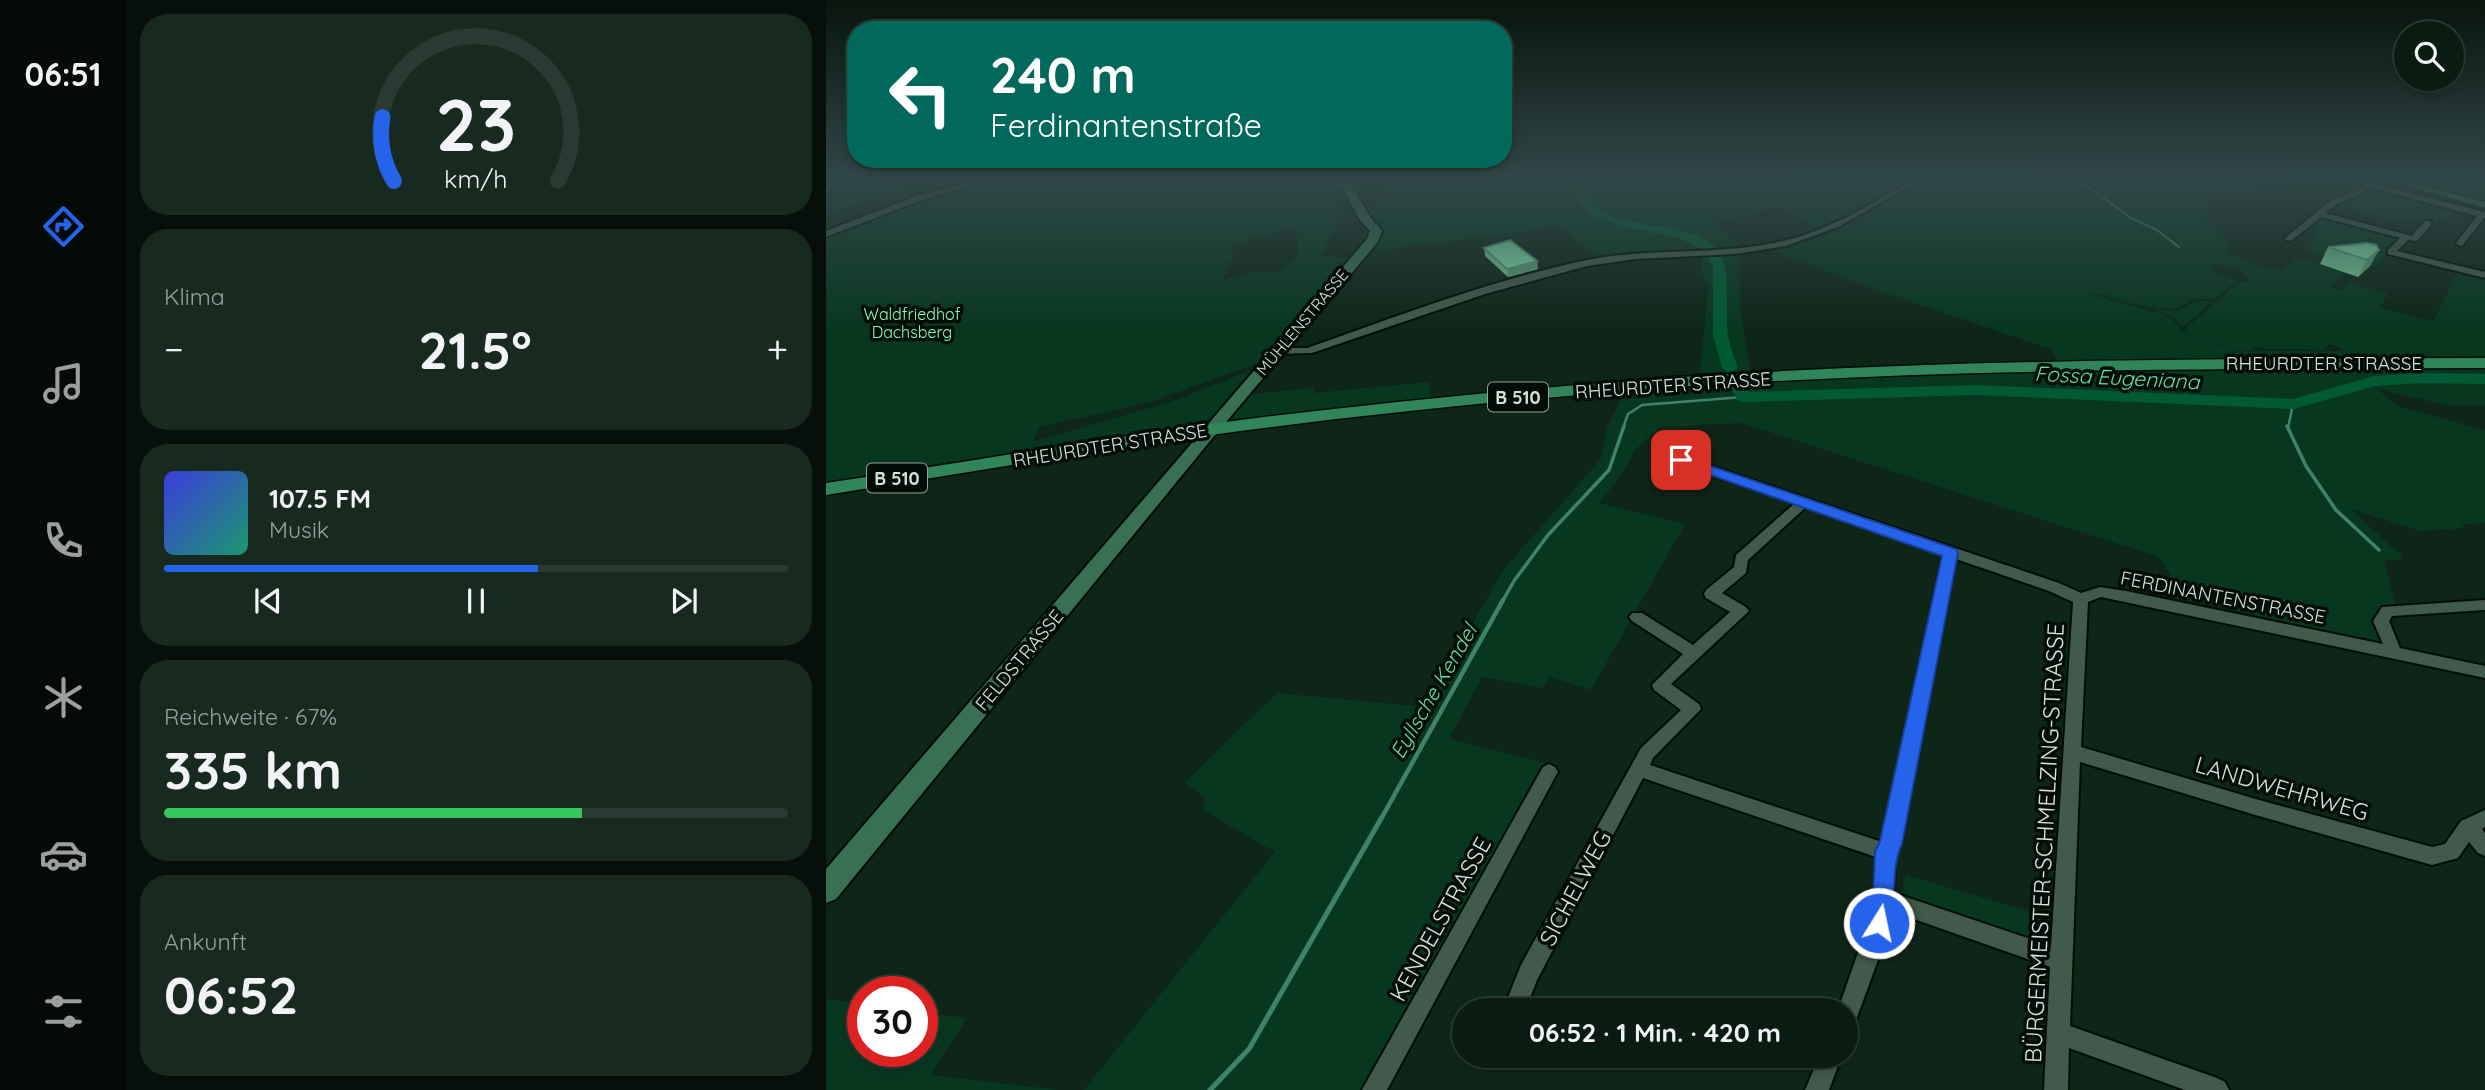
<!DOCTYPE html>
<html lang="de">
<meta charset="utf-8">
<style>
:root{--surface:#0a1c12;--page:#182920;--text:#f1f3f6;--muted:#99a19f;--line:#2a3a32;--accent:#2563eb}
body{margin:0;font-family:Quicksand,sans-serif;background:var(--page);color:var(--text);height:100vh;display:flex;flex-direction:column;font-size:26px;white-space:nowrap}
*{box-sizing:border-box;margin:0}
p{font-size:23px;color:var(--muted)}
.icon{flex:none;width:38px;height:38px;fill:none;stroke:currentColor;stroke-width:2;stroke-linecap:round;stroke-linejoin:round}
.map{position:relative;flex:1;overflow:hidden}
.panel{display:flex;flex-direction:column;gap:14px;padding:14px;background:#060f0a;width:700px}
.panel>*{flex:none}
.hud{position:absolute;left:21px;top:21px;width:665px;height:147px;border-radius:28px;box-shadow:0 4px 10px #0003,0 0 0 2px var(--line);background:#00695c;color:#fff;overflow:hidden}
.controls{position:absolute;left:1568px;top:21px;display:grid;gap:14px}
.controls a{display:grid;place-items:center;width:70px;height:70px;border-radius:50%;background:var(--surface);box-shadow:0 4px 10px #0003,0 0 0 2px var(--line);font-size:35px}
.speed{position:absolute;left:21px;top:976px;display:flex;gap:14px;font-size:35px;font-weight:700;text-align:center}
.speed>*{display:grid;place-content:center;width:91px;height:91px;border-radius:50%;background:var(--surface);box-shadow:0 4px 10px #0003,0 0 0 2px var(--line);line-height:1}
.speed .limit{border:10px solid #d22;background:#fff;color:#111}
.pin{position:absolute;display:grid;place-items:center;width:60px;height:60px;color:#fff;margin:-30px;border-radius:14px;box-shadow:0 4px 10px #0006}
.me{position:absolute;width:77px;margin:-38px;rotate:10deg;stroke-linejoin:round;filter:drop-shadow(0 0 5px #0008)}
.turn{display:flex;align-items:center;gap:24px;height:147px;padding:0 28px;font-size:32px}
.turn .icon{width:91px;height:91px;stroke-width:2.5}
.turn b{display:block;font-size:49px;line-height:60px}
.big{font-size:52px;font-weight:700;line-height:1.1}
.panel .tile{flex:1;display:flex;flex-direction:column;justify-content:center;gap:10px;min-width:0;padding:0 24px;border-radius:28px;background:var(--page)}
.panel .dial{align-items:center;gap:0}
.dial svg{height:182px;overflow:visible;fill:none;stroke:var(--line);stroke-width:7;stroke-linecap:round;text-anchor:middle}
.dial text{fill:var(--text);stroke:none}
.song{display:flex;align-items:center;gap:21px}
.cover{width:84px;height:84px;border-radius:10px;background:linear-gradient(135deg,hsl(240 70% 55%),hsl(160 70% 35%))}
.played{height:7px;border-radius:4px;background:linear-gradient(90deg,var(--accent) 60%,var(--line) 60%)}
.keys{display:flex;justify-content:space-around;direction:ltr}
.heat{display:flex;justify-content:space-between;align-items:center;font-size:38px;direction:ltr}
.charge{height:10px;border-radius:5px;background:linear-gradient(90deg,#34c759 67%,var(--line) 0)}
.trip{position:absolute;left:626px;top:998px;width:406px;height:70px;border-radius:35px;background:var(--surface);box-shadow:0 4px 10px #0003,0 0 0 2px var(--line);font-weight:700;line-height:70px;text-align:center}
main{display:flex;flex:1;min-height:0}
.menu{display:flex;flex-direction:column;width:126px;justify-content:space-around;align-items:center;background:#040b07;color:var(--muted)}
.menu .icon{width:49px;height:49px}
.menu .on{color:var(--accent)}
.menu b{font-size:32px;color:var(--text)}
.map>svg:first-child{display:block}
.green{fill:#083720;fill-rule:evenodd}
.lines{fill:none;stroke-linecap:round;stroke-linejoin:round}
.stream-far4{stroke:#418366;stroke-width:2}
.stream-far3{stroke:#418366;stroke-width:2.5}
.stream-far2{stroke:#418366;stroke-width:3.5}
.stream-far1{stroke:#418366;stroke-width:4.5}
.stream{stroke:#418366;stroke-width:5}
.canal{stroke:#015a34;stroke-width:10}
.river{fill:#015a34;fill-rule:evenodd}
.street-casing{stroke:#000e04;stroke-width:4}
.secondary-casing{stroke:#000e04;stroke-width:4}
.primary-casing{stroke:#000e04;stroke-width:3}
.street{fill:#415a4b;fill-rule:evenodd}
.secondary{fill:#397053;fill-rule:evenodd}
.primary{fill:#31855b;fill-rule:evenodd}
.wall{fill:#72c493}
.shaded-wall{fill:#5ca078}
.building{fill:#84e4ab;stroke:#5ca078;stroke-width:2}
.route{fill:#2563eb;stroke:#184099;stroke-width:2}
.labels{text-anchor:middle;dominant-baseline:central;stroke-width:7;stroke-linejoin:round;paint-order:stroke}
.far-park-label{font-size:16px;fill:#80ffb6;stroke:#040c07}
.far-street-label{font-size:16px;fill:#d5e3da;stroke:#040c07}
.shield{fill:#040c07;stroke:#96a29b;stroke-width:2}
.shield-label{font-size:18px;font-weight:bold;fill:#d5e3da}
.street-label{font-size:19px;fill:#d5e3da;stroke:#040c07}
.water-label{font-size:21px;font-style:italic;fill:#61e19b;stroke:#040c07}
.near-street-label{font-size:23px;fill:#d5e3da;stroke:#040c07}
</style>
<main>
<nav class="menu">
<b>06:51</b>
<svg class="icon on" aria-label="directions" viewBox="0 0 24 24"><path d="M12 3l9 9-9 9-9-9zM9 14v-3h6M13 9l2 2-2 2"/></svg>
<svg class="icon" aria-label="music" viewBox="0 0 24 24"><path d="M9 18V5l10-2v13"/><circle cx="6" cy="18" r="3"/><circle cx="16" cy="16" r="3"/></svg>
<svg class="icon" aria-label="phone" viewBox="0 0 24 24"><path d="M5 4h4l2 5-3 2q2 4 5 5l2-3 5 2v4C11 20 4 13 5 4z"/></svg>
<svg class="icon" aria-label="climate" viewBox="0 0 24 24"><path d="M12 3v18M4 7l16 10M4 17L20 7"/></svg>
<svg class="icon" aria-label="car" viewBox="0 0 24 24"><path d="M5 17H2v-5l4-1 3-4h7l3 4 3 1v5h-3M9 17h6M6 11h13"/><circle cx="7" cy="17" r="2"/><circle cx="17" cy="17" r="2"/></svg>
<svg class="icon" aria-label="filters" viewBox="0 0 24 24"><path d="M4 7h16M4 17h16"/><circle cx="9" cy="7" r="2"/><circle cx="15" cy="17" r="2"/></svg>
</nav>
<section class="panel">
<div class="tile dial"><svg viewBox="0 0 100 80">
<path d="M14 69A42 42 0 1 1 86 69"/>
<path d="M14 69A42 42 0 0 1 9 41" stroke="#2563eb"/>
<text x="50" y="56" font-size="32" font-weight="700">23</text>
<text x="50" y="72" font-size="11">km/h</text>
</svg></div>
<div class="tile"><p>Klima</p>
<div class="heat"><a>−</a><b class="big">21.5°</b><a>+</a></div>
</div>
<div class="tile">
<div class="song"><i class="cover"></i><div><b>107.5 FM</b><p>Musik</p></div></div>
<div class="played"></div>
<div class="keys"><svg class="icon" aria-label="previous" viewBox="0 0 24 24"><path d="M18 5L8 12l10 7zM5 5v14"/></svg><svg class="icon" aria-label="pause" viewBox="0 0 24 24"><path d="M8 5v14M16 5v14"/></svg><svg class="icon" aria-label="next" viewBox="0 0 24 24"><path d="M6 5l10 7-10 7zM19 5v14"/></svg></div>
</div>
<div class="tile"><p>Reichweite · 67%</p><b class="big">335 km</b><div class="charge"></div></div>
<div class="tile"><p>Ankunft</p><b class="big">06:52</b></div>
</section>
<div class="map">
<svg width="1659" height="1090" viewBox="0 0 1659 1090">
<rect width="100%" height="100%" fill="#0e2618"/>
<path class="green" d="M22 177H48L76 185 0 216V193Z
M176 177H398L401 180 413 178 421 185 457 177H511L523 200 509 202 514 216 494 257H523L435 362 324 402 214 427 206 442 345 402 431 368 414 395 488 388 487 393 603 382 605 400 0 485V235L108 194ZM464 228 472 238V258L448 273H422L397 280 407 255 405 245Z
M561 177H1453L1429 185 1430 188 1378 191 1371 197 1381 201 1379 216C1394 226 1399 236 1402 254L1436 267 1456 271 1469 260 1475 261 1477 259 1520 271 1505 287 1521 291 1517 288 1523 282 1562 294 1554 307 1607 322 1634 266 1659 272V356H1416L1429 369H1659V406H1624L1551 389 1574 407 1659 430V523L1635 524 1639 528 1594 531 1524 509 1577 557 1574 560H1558L1569 604V609L1557 623 1568 652 1357 596 1333 557 915 423 833 427 808 451 798 472 773 503 859 524 765 690 724 677 716 688 656 677 623 739 723 764 540 1090H258L449 852 377 810 380 798 358 783 451 693 598 707 678 569 775 459 781 428 802 386 876 387 920 379 874 376 882 286 876 273V253L777 260 735 227 538 252 552 242 554 229 537 212 562 197 564 183ZM954 206 994 231 953 245V253L1052 291 1225 349 1236 366 925 378 914 304 913 250H918L890 223ZM1384 263 1412 268 1424 278 1419 282H1413L1358 330 1360 333 1410 350H1425L1429 346 1439 349 1497 350 1503 344 1522 351H1411L1358 333 1347 320 1335 314 1263 294 1281 295 1290 300 1323 307 1349 309 1369 299H1389L1410 281 1387 271Z
M1560 177H1659V203Z
M1545 187 1631 211 1611 224 1590 219 1583 224 1510 205 1530 194 1537 195 1540 193 1535 192Z
M1494 217 1565 237 1567 235 1574 239 1568 247 1561 248 1563 251 1551 266 1523 265 1483 251 1490 227 1485 225Z
M1371 301H1387L1358 326 1345 317 1326 309 1352 311Z
M1080 875 1216 915 1214 942 1073 899Z
M0 999 37 1004V1052H96V1012L141 1018 104 1075 233 1090H0Z"/>
<g class="lines">
<path class="stream-far4" d="M1242 177 1264 188 1305 218 1331 230 1353 247"/>
<path class="stream-far3" d="M797 428 802 414 816 405 917 397
M1462 428 1467 404"/>
<path class="stream-far2" d="M1461 426 1480 466 1510 510 1553 550
M676 602 688 581 722 535 783 470 798 426"/>
<path class="stream-far1" d="M555 819 677 600"/>
<path class="stream" d="M384 1090 423 1049 556 817"/>
<path class="canal" d="M917 397 1149 390 1467 404 1549 381 1596 378 1659 379"/>
<path class="river" d="M741 177H751C755 184 758 194 764 200 797 236 856 215 889 248L883 252 850 237 797 227 767 215 752 201Z
M888 251C908 259 898 317 902 336 904 347 908 357 912 368L904 373 896 368 887 334V268L882 255Z
M913 382 918 384 925 397 923 400H911L905 387Z"/>
<g class="street-casing">
<path id="street" d="M14 177H22L0 193V187Z
M167 177H178L96 200 0 237V231L90 196Z
M1091 177H1100L1014 226 960 246 908 254 810 259 761 266 659 294 486 353 451 354 446 351 451 348H481C573 316 665 280 761 260 826 247 893 256 957 241 1006 230 1049 201 1091 177Z
M1559 177H1568L1553 185 1659 212V217L1637 245 1634 246 1630 243 1651 216 1546 188 1510 205 1499 213 1586 236 1599 221H1605V225L1591 241 1582 240 1571 251 1659 272V278L1562 254V250L1574 238 1495 217 1465 241 1458 239 1504 201Z
M855 456 1233 583 1255 593 1274 587 1300 591 1557 644 1547 621 1556 607 1659 600V610L1566 616 1563 621 1574 648 1659 666V678L1275 597 1262 602 1255 747 1433 800 1606 847 1619 844 1635 821 1659 810V827L1656 829 1659 833V856L1652 853 1643 842 1632 858 1606 865 1433 816 1254 762 1244 1026 1391 1078 1399 1082 1403 1090H1359L1243 1048 1242 1090H1218L1224 967 1065 911 1052 960 1031 1017 1028 1025 1020 1028V1010H1012L1044 918 1048 896 1050 857 817 778 711 980 699 1010H677L695 965 815 748 855 710 828 690 826 685 857 654 806 621 803 617 806 613H816L867 645 904 612 880 598 878 594 880 590 908 567 910 555 969 503 851 463 849 460ZM980 507 1117 554 1056 842 824 765 827 758 875 709 873 704 845 684 923 611 920 607 896 593 920 573 922 560ZM1130 559 1223 591 1247 602 1225 946 1068 893 1069 858 1075 844Z
M723 764 729 767 732 772 729 777 561 1090H536L717 767Z
M659 1055H682L678 1065 670 1068 662 1065Z
M994 1055H1016L1003 1090H979Z"/>
</g>
<g class="secondary-casing">
<path id="secondary" d="M510 177H520L545 218 556 231 551 243 384 441 10 899 0 903V869L541 239 544 231 534 220Z
M1549 177H1565L1659 202V208Z"/>
</g>
<g class="primary-casing">
<path id="primary" d="M1659 358V368C1377 369 1095 368 814 390 683 400 552 413 422 430 281 448 141 473 0 495V483C141 462 281 437 422 419 552 403 683 390 814 380 1095 359 1377 359 1659 358Z"/>
</g>
<use href="#street" class="street"/>
<use href="#secondary" class="secondary"/>
<use href="#primary" class="primary"/>
</g>
<path class="wall" d="M1550 245 1544 266 1532 277 1494 264 1502 247Z
M658 248 712 269 682 277 659 256Z"/>
<path class="shaded-wall" d="M1553 250 1544 266 1532 277 1541 260Z
M711 261 712 269 682 277 681 269Z"/>
<path class="building" d="M684 240 711 261 681 269 658 248Z
M1541 243 1550 245 1553 250 1541 260 1502 247Z"/>
<linearGradient id="sky" x2="0" y2="1"><stop stop-color="#08150d"/><stop offset="0.54" stop-color="#304748"/><stop offset="1" stop-color="#304748" stop-opacity="0"/></linearGradient>
<rect width="1659" height="329" fill="url(#sky)"/>
<path class="route" d="M855 456 1130 549 1132 553 1076 844C1063 871 1073 903 1061 931L1053 935 1044 931 1041 923 1047 899 1049 852 1054 841 1116 556 850 463 848 460Z"/>
<g class="labels">
<g class="far-park-label">
<text x="86" y="314">Waldfriedhof<tspan x="86" dy="18">Dachsberg</tspan></text>
</g>
<g class="far-street-label">
<text transform="translate(476 322) rotate(-50)">MÜHLENSTRASSE</text>
</g>
<g class="shield">
<rect x="662" y="382.5" width="60" height="29" rx="5"/>
<rect x="41" y="463.5" width="60" height="29" rx="5"/>
</g>
<g class="shield-label">
<text x="692" y="397">B 510</text>
<text x="71" y="478">B 510</text>
</g>
<g class="street-label">
<text x="1498" y="363">RHEURDTER STRASSE</text>
<text transform="translate(847 385) rotate(-4)">RHEURDTER STRASSE</text>
<text transform="translate(284 445) rotate(-9)">RHEURDTER STRASSE</text>
<text transform="translate(1397 597) rotate(11)">FERDINANTENSTRASSE</text>
<text transform="translate(193 660) rotate(-50)">FELDSTRASSE</text>
</g>
<g class="water-label">
<text transform="translate(1291 377) rotate(3)">Fossa Eugeniana</text>
<text transform="translate(607 691) rotate(-60)">Eyllsche Kendel</text>
</g>
<g class="near-street-label">
<text transform="translate(1456 788) rotate(16)">LANDWEHRWEG</text>
<text transform="translate(1218 843) rotate(-87)">BÜRGERMEISTER-SCHMELZING-STRASSE</text>
<text transform="translate(749 888) rotate(-62)">SICHELWEG</text>
<text transform="translate(614 919) rotate(-61)">KENDELSTRASSE</text>
</g>
</g>
</svg>
<div class="controls">
<a><svg class="icon" aria-label="search" viewBox="0 0 24 24"><circle cx="10" cy="10" r="6"/><path d="M15 15l6 6"/></svg></a>
</div>
<div class="speed"><div class="limit">30</div></div>
<div class="pin" style="left:855px;top:460px;background:#d93025"><svg class="icon" aria-label="arrive" viewBox="0 0 24 24"><path d="M6 21V4h12l-3 4 3 4H6"/></svg></div>
<svg class="me" style="left:1053px;top:923px" viewBox="-20 -20 40 40"><circle r="17" fill="#2563eb" stroke="#fff" stroke-width="3"/><path d="M0-11L8 9 0 5-8 9z" fill="#fff"/></svg>
<div class="trip">06:52 · 1 Min. · 420 m</div>
<div class="hud">
<div class="turn"><svg class="icon" aria-label="left" viewBox="0 0 24 24"><path d="M17 20v-9H6M10 6l-5 5 5 5"/></svg><div><b>240 m</b>Ferdinantenstraße</div></div>
</div>
</div>
</main>
